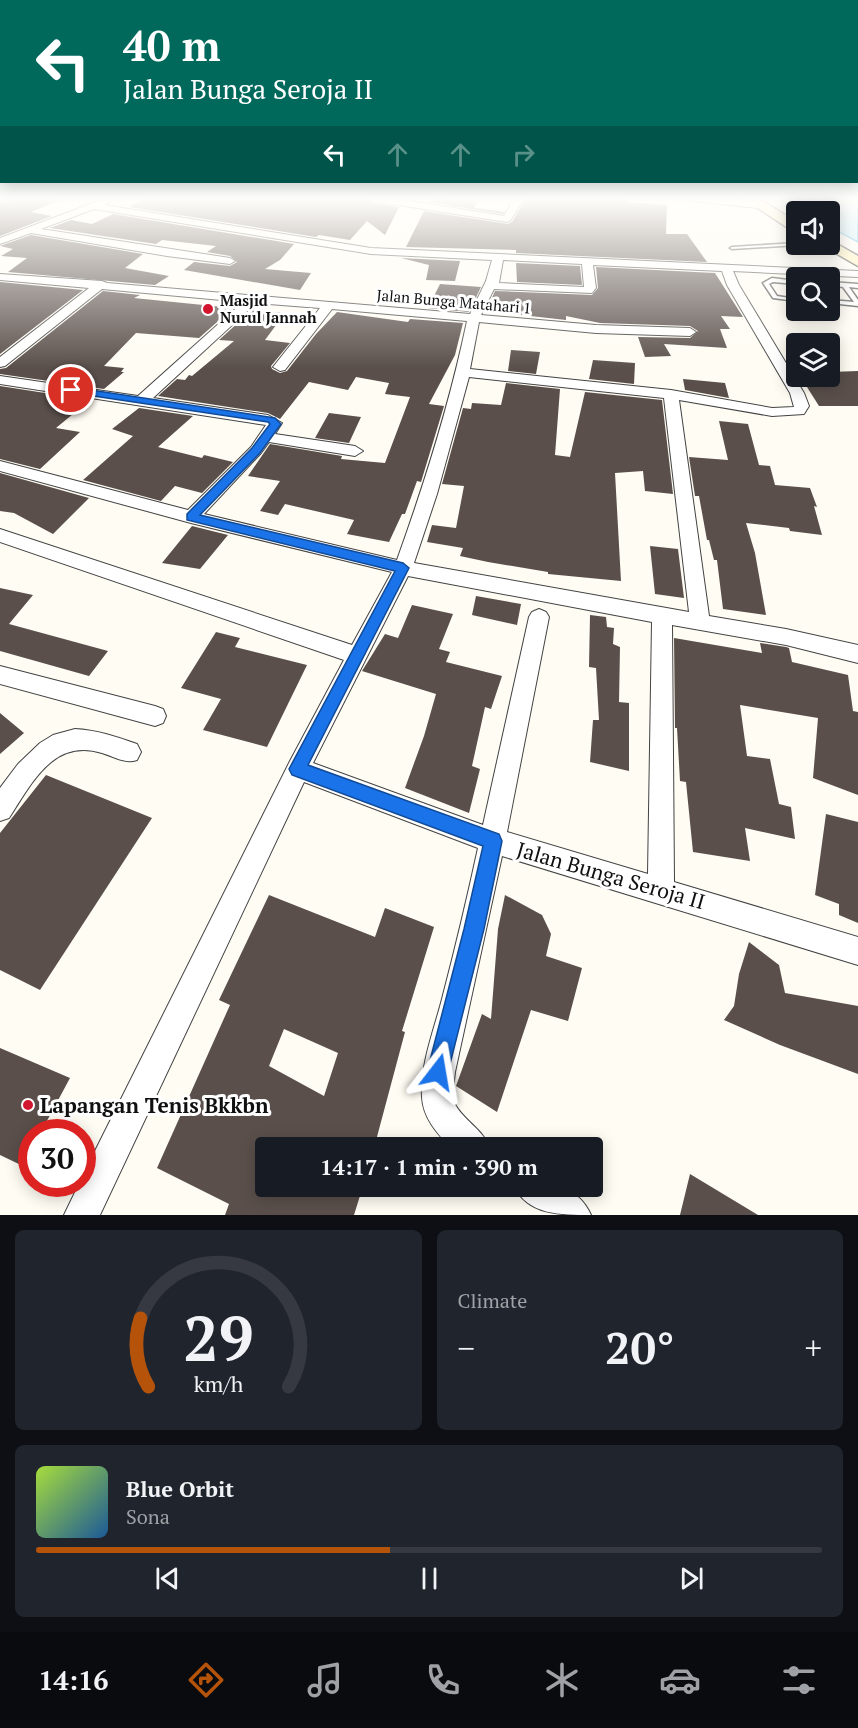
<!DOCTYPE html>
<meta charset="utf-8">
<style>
:root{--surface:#171b24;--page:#20242c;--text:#f1f3f6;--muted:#9ea1a6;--line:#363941;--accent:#b45309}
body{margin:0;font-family:"PT Serif",serif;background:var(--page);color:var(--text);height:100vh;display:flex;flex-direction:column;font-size:22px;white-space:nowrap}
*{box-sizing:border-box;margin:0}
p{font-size:20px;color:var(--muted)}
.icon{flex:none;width:33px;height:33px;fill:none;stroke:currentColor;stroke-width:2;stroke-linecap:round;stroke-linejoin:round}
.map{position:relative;height:1215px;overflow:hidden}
.sheet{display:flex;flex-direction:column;gap:15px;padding:15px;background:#0d0f14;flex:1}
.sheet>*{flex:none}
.banner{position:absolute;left:0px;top:0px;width:858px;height:183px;box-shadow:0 3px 15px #0003;background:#00695c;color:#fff;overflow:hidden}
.tools{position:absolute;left:786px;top:201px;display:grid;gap:12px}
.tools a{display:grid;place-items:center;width:54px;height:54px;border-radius:6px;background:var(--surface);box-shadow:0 3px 15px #0003;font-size:30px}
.speed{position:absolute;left:18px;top:1119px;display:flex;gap:12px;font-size:30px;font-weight:700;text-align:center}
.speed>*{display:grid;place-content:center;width:78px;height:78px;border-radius:50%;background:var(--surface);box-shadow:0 3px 15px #0003;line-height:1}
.speed .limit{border:9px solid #d22;background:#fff;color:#111}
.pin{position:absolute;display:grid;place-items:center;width:51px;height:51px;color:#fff;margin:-26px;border:3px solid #fff;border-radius:50%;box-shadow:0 2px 6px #0007}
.me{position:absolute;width:66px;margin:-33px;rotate:14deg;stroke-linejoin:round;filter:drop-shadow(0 0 4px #0008)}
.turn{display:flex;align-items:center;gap:21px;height:126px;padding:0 24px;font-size:27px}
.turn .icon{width:78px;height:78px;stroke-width:2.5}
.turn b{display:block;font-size:42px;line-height:51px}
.lanes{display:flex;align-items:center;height:57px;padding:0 24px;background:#0003;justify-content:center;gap:30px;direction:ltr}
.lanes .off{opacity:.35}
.big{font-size:45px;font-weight:700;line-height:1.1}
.sheet .card{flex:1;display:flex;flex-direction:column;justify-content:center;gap:9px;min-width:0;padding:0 21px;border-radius:9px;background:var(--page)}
.sheet .dial{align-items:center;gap:0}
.dial svg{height:156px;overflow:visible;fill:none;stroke:var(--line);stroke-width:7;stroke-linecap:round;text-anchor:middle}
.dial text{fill:var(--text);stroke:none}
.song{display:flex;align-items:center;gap:18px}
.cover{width:72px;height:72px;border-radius:9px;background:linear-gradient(135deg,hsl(80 70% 55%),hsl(210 70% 35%))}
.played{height:6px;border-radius:3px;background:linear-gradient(90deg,var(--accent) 45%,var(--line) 45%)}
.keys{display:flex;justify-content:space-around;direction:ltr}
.heat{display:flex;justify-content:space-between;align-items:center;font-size:33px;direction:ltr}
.sheet .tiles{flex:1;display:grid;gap:15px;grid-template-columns:1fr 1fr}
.card:last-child{grid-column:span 2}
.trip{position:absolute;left:255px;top:1137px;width:348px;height:60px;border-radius:6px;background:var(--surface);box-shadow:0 3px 15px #0003;font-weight:700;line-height:60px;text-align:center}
.tab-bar{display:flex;height:96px;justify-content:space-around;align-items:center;background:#090b0e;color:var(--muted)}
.tab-bar .icon{width:42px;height:42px}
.tab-bar .active{color:var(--accent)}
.tab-bar b{font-size:27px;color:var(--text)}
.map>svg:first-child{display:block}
.water{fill:#b1e6fd;stroke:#2fa5dd;stroke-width:1.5}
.building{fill:#5a4f4b;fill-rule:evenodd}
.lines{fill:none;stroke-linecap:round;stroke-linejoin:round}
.lane-casing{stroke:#434343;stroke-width:3}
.street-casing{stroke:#434343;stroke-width:2}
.secondary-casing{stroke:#323232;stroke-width:3}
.lane{fill:#fff;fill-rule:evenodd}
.street{fill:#fff;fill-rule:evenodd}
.secondary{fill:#fff0ae;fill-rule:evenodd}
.route{fill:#1a73e8;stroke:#114b97;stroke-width:1.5}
.poi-dot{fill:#d1162e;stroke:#fff;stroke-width:2}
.labels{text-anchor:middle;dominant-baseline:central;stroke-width:6;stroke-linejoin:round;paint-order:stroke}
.far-poi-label{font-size:15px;font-weight:bold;fill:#101010;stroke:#fff;text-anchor:start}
.far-street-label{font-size:15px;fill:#101010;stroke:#fff}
.near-street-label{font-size:21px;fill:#101010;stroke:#fff}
.near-poi-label{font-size:21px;font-weight:bold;fill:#101010;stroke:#fff;text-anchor:start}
</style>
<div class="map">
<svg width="858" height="1215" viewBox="0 0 858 1215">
<rect width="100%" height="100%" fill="#fffcf3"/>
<path class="water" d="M778 198H858V242L830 227V212L800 211Z"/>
<path class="building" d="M0 198H62L63 199 31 212 52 216 0 236Z
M147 198H367L373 203 399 207 385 235 367 221 350 240 319 235 316 237 129 207Z
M430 198 478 201 474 208 504 212 503 214 429 202Z
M526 198H628V202L667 205 666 234H687L707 262 516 253V250L406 247 424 211 508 224 512 222Z
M113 214 294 244 280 260 265 269 311 273 300 290 184 270 194 262 230 266 237 262 230 256 207 252 216 246 162 240 156 244 50 228 71 220 92 224Z
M31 235 143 254 125 268 169 276 155 285 8 272 27 258 1 256 13 249 0 246Z
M401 258 460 261 455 281 426 280 429 265Z
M516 263 580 266 582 285 517 282Z
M596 267 715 273 743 317 721 316 730 329H720L727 348 664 344 671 356 645 357 638 337 690 338 698 331 690 326 600 323 566 316V320L486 311 495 291 592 295 598 288Z
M0 282 83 290 0 354Z
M440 284 481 287 469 312 428 308Z
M103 291 140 295 134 298 233 308 199 338 136 333 104 366 124 368 121 372H124L104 389 0 374V369L6 368Z
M252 310 285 313 265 340 290 343 271 366 272 369 280 373 287 371 316 334 337 312 408 322 410 319 463 323 455 355 429 404 444 406 421 482 417 481 405 514H402L389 542 347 534 354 520 285 504 278 515 260 511 280 481 248 476 270 444 342 456 341 459 385 463 410 397 385 394 389 383 356 377 348 390 309 382 280 419 268 413 158 396 177 379 185 380 189 375 192 376 234 341 219 340Z
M511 350 540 352 536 374 508 371Z
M593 360 635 363 634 384 589 379Z
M858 371V406H819L800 376H830V372Z
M683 379 725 383 729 398 685 390Z
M506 383 560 389 555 455 570 457 585 392 662 400 673 494 645 491 643 471 615 473 621 581 548 574V572L488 562 460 556 463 548 427 542 432 525 456 528 464 486 442 484 463 408 471 409 472 403 501 405Z
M0 386 90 400 56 428 80 432 40 469 0 459Z
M139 408 193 416 158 447 202 458 204 455 233 462 202 493 175 486 161 501 83 480 133 436 112 429Z
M329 413 361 417 349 443 315 438Z
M719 421 748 424 759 465 770 466 775 485 810 488 817 507 814 506 822 535 790 531 789 528 746 523 755 553 766 615 723 609 717 560H714L709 540H707L699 496H695L689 457 728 460Z
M0 473 89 498 53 534 14 513 0 511Z
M192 526 228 535 200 569 162 563Z
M650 546 678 549 684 598 655 594Z
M0 588 33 595 9 624 108 651 89 676 0 651Z
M476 596 521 604 517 625 472 615Z
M412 605 453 614 439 649 450 652 446 662 502 676 491 709 485 707 472 766 480 769 469 813 405 788 424 736 436 694 362 671 385 634 398 638Z
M590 615 606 617 607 627 614 628 613 644 620 647 619 702 629 703V771L590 762 593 720H599L596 668 589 667Z
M216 632 240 638 235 647 307 665 267 747 203 730 221 699 181 688Z
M674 638 762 653 760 643 786 647 789 648 792 662 848 675 853 711 858 712V795L813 778 818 718 740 705 747 756 770 759 779 804 791 807 795 839 745 828 750 861 693 852 686 782 680 781 677 728H675Z
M0 713 24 733 0 754Z
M46 775 152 818 40 990 0 970V833Z
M826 814 858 822V923L839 915V904L815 895Z
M269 895 375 937 385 908 434 927 402 1031 405 1032 374 1148H266V1186H363L354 1215H225L229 1204 157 1168 230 1005 219 1000ZM284 1029 338 1053 324 1096 269 1066Z
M505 895 542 915 551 934 546 956 582 968 568 1021 531 1010 497 1112 456 1086 482 1014 491 1019 498 929Z
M749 942 779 965 785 993 858 1006V1074L780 1045 724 1020 734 1006 739 974Z
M0 1048 70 1078 41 1132H32V1150L23 1166 0 1155Z
M690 1174 758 1215H680Z"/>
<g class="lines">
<g class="lane-casing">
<path id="lane" d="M796 243 816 244 732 249 730 248 732 247Z
M772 278 796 281V284L773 282 769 284 777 296 796 299V301L773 298 763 283Z
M830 282 858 284V288L849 287 858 300V306L830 303V300L854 302 843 287 830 285Z"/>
</g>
<g class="street-casing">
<path id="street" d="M106 198 111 201 104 205 371 248 858 271V277L733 271 739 285 804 393 809 406 804 414 772 416 679 400 709 616 786 629 858 645V663L786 645 672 625 674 882 858 937V965L502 856 455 1072C454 1082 451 1097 456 1106 466 1122 483 1130 490 1148H451C437 1133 423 1118 422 1097 420 1065 434 1030 442 999 455 949 467 899 478 848L304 782 100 1215H64L79 1184H82V1177L290 761 344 660 0 542V529L352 645 392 572 191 523 0 471V461L188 510 251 447 266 425 0 384V376L138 396 243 302 102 289 5 366 0 367V357L89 288 0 280V274L102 281 107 283 470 314 486 281 492 260 371 254 94 209 41 229 230 258 235 261 230 264 167 256 31 233 0 244V238ZM503 260 582 264 584 287 499 283ZM593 265 722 271 727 285 790 393 794 407 772 408 671 390 470 369 479 322 596 333 690 336 696 332 690 328 596 325 481 315 494 289 592 293 596 288ZM256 303 320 308 273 367 280 371 285 370 332 309 467 321C450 403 425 482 397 560L204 514 261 453 269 442 355 456 363 451 355 446 275 434 282 423 268 415 153 398ZM469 377 664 398 689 612 414 563 437 494ZM408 576 652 622 648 874 507 832 549 617 546 612 539 609 532 612 529 617 483 825 313 763Z
M369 198H391L504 216 514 198H524L510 221 507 222 373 201Z
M688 198H718L758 202 763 205 758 208 692 201Z
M0 666 155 706 163 709 166 716 163 723 155 726 0 684Z
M75 729C97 730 117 737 137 744L141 752 137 760C125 764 115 757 102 753 53 738 32 783 9 818L0 821V788L18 764 40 743 53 735Z
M514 1186C545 1186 576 1181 591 1215 560 1215 528 1215 514 1186Z"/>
</g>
<g class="secondary-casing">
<path id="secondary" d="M743 198H758L796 222V231L791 230Z
M830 240 858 256V266L820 244H830Z"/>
</g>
<use href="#lane" class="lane"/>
<use href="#street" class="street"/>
<use href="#secondary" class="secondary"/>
</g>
<linearGradient id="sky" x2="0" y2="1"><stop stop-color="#92c8f0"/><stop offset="0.54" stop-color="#fffefa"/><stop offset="1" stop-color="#fffefa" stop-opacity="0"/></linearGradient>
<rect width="858" height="368" fill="url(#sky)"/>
<path class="route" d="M71 387 275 418 281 424 260 453 200 515 403 563 409 568 308 765 499 834 502 841 484 929 446 1080 438 1083 431 1080 427 1072 464 929 483 846 292 775 289 769 395 571 187 520V514L252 448 270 424 268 422 67 392 66 390Z"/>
<g class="poi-dot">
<circle cx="208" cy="309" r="6"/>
<circle cx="28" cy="1105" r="6"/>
</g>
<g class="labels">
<g class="far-poi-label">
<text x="220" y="300">Masjid<tspan x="220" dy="17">Nurul Jannah</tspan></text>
</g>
<g class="far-street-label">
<text transform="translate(454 301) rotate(5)">Jalan Bunga Matahari 1</text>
</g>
<g class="near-street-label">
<text transform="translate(611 875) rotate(16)">Jalan Bunga Seroja II</text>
</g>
<g class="near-poi-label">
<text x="40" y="1105">Lapangan Tenis Bkkbn</text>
</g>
</g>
</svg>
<div class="tools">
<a><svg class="icon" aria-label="sound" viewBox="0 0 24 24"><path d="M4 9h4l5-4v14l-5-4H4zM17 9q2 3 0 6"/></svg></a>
<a><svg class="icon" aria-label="search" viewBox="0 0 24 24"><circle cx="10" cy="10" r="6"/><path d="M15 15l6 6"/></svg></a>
<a><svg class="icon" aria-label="layers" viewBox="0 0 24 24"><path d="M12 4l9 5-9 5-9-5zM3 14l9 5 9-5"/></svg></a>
</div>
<div class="speed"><div class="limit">30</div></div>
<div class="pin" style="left:71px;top:390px;background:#d93025"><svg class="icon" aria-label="arrive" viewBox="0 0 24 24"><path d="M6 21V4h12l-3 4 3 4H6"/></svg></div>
<svg class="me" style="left:438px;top:1072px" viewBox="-20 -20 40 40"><path d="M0-17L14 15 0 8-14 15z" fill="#1a73e8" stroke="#fff" stroke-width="4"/></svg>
<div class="trip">14:17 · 1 min · 390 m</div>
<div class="banner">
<div class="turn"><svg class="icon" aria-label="left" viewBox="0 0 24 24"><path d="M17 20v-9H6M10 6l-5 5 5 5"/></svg><div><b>40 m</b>Jalan Bunga Seroja II</div></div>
<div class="lanes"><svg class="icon" aria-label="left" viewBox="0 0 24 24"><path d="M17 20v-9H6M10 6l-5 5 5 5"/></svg><svg class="icon off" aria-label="ahead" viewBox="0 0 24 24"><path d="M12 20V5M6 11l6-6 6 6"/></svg><svg class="icon off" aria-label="ahead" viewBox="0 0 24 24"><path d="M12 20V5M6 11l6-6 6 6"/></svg><svg class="icon off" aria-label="right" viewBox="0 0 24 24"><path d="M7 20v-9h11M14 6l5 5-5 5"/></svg></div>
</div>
</div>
<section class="sheet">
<div class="tiles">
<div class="card dial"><svg viewBox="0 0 100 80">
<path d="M14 69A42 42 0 1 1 86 69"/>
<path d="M14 69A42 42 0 0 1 10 34" stroke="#b45309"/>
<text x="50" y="56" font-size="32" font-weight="700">29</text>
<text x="50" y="72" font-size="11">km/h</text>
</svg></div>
<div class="card"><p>Climate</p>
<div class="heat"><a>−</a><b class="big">20°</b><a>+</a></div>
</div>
<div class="card">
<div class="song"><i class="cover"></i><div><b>Blue Orbit</b><p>Sona</p></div></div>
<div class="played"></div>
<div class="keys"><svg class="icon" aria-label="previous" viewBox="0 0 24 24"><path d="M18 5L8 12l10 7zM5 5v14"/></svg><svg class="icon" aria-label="pause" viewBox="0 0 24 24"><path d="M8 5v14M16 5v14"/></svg><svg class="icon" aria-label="next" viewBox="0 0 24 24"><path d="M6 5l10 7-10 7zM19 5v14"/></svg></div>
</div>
</div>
</section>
<nav class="tab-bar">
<b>14:16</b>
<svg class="icon active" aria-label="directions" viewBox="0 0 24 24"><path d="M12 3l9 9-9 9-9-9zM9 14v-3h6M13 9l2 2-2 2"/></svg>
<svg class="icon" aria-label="music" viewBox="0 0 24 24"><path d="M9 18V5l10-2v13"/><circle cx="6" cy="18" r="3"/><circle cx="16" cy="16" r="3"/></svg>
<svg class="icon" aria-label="phone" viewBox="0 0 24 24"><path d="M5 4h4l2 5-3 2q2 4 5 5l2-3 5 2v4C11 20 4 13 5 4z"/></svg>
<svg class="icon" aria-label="climate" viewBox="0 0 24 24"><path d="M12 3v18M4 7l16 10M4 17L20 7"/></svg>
<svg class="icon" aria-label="car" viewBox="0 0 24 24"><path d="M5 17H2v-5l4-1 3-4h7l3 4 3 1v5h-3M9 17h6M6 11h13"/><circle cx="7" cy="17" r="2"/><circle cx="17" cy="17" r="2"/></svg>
<svg class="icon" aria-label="filters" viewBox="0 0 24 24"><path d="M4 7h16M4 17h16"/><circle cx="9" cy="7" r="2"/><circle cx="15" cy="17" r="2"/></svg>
</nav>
